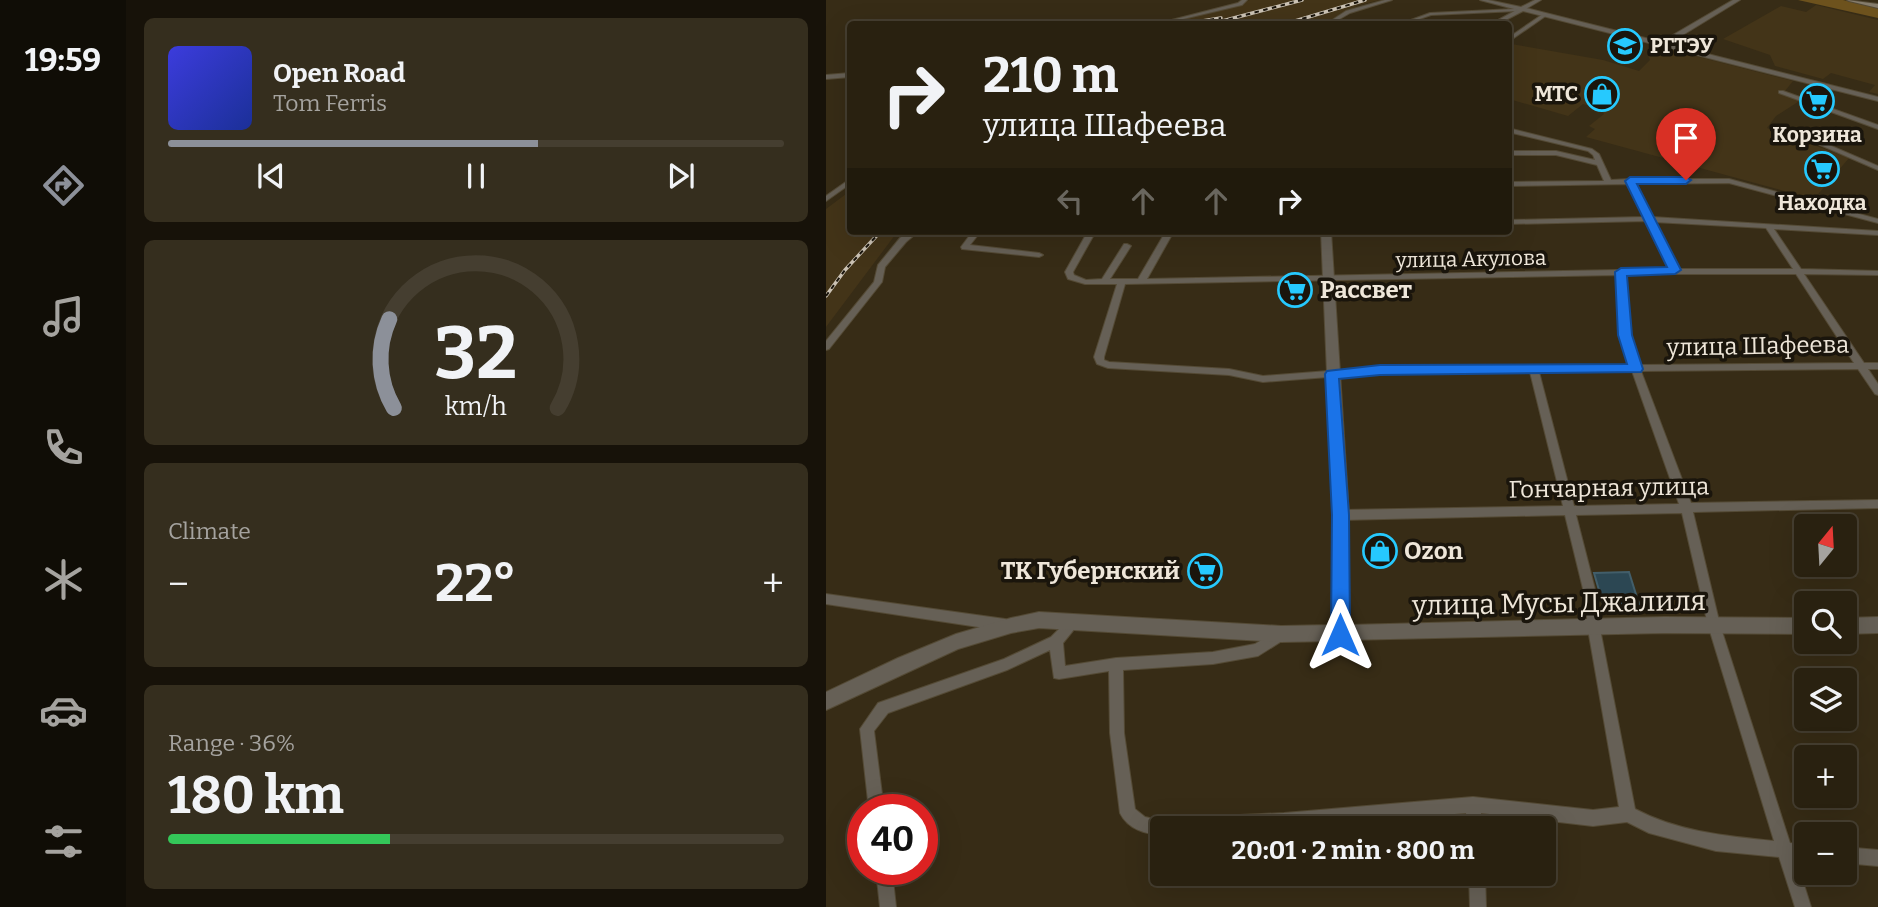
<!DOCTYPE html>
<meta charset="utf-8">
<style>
:root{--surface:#292110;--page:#352e1e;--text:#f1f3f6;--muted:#a5a39f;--line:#453e30;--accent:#8c9099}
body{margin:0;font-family:Bitter,serif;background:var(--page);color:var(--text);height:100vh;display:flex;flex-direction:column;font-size:26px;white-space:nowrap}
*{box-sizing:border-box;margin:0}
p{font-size:23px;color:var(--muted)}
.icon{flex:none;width:38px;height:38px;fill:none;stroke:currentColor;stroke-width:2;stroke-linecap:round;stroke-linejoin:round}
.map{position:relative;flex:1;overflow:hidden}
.panel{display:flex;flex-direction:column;gap:18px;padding:18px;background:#171209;width:700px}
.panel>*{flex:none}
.banner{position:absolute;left:21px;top:21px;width:665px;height:214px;border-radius:7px;box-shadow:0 7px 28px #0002,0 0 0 2px var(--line);background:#292110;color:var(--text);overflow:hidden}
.needle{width:46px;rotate:18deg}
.tools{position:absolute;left:968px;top:514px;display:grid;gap:14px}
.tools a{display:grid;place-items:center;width:63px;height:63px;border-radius:7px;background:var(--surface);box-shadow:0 7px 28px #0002,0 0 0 2px var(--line);font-size:35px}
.speed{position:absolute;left:21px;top:794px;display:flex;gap:14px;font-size:35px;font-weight:700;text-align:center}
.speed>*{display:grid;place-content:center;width:91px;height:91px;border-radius:50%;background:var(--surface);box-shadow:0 7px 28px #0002,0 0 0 2px var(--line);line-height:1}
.speed .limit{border:10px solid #d22;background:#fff;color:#111}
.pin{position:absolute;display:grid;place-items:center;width:60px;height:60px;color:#fff;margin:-72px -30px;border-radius:50% 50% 50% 0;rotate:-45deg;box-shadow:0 0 7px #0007}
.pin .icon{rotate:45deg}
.me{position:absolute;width:77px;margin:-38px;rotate:0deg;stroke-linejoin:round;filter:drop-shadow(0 0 5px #0008)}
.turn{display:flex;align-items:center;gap:24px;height:147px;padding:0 21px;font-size:32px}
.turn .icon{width:91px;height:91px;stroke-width:2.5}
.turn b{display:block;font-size:49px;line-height:60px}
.lanes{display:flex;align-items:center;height:66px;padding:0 21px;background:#0003;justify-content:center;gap:35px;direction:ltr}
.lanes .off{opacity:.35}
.big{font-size:52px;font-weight:700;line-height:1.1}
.panel .card{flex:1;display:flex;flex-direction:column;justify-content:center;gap:10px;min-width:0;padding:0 24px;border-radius:10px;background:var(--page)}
.panel .dial{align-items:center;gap:0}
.dial svg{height:182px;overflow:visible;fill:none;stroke:var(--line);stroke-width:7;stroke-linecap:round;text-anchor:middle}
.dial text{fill:var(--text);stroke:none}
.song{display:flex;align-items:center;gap:21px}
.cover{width:84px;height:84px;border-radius:10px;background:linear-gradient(135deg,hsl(240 70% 55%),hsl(230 70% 35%))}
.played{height:7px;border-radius:4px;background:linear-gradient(90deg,var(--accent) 60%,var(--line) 60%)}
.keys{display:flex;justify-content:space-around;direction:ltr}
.heat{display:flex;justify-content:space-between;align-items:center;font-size:38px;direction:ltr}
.charge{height:10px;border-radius:5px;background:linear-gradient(90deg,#34c759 36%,var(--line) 0)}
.trip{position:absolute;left:324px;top:816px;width:406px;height:70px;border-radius:7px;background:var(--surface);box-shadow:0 7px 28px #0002,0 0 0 2px var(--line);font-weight:700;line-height:70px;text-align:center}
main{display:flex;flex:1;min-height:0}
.dock{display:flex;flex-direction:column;width:126px;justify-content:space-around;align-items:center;background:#100d06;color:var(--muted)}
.dock .icon{width:49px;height:49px}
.dock .on{color:var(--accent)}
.dock b{font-size:32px;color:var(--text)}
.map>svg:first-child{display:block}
.built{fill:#433418}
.green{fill:#6d521d}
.building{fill:#2c4753;stroke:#425e6a;stroke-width:2}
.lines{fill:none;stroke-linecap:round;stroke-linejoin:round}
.minor-casing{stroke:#544a35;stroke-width:2}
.tertiary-casing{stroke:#544a35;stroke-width:2}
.secondary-casing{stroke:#544a35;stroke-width:2}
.minor{fill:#666056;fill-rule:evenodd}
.tertiary{fill:#666056;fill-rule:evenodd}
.secondary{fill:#857c6c;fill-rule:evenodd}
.rail-casing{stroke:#cbc2b4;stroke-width:3.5}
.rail{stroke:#1a150c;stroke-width:2;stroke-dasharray:4.5;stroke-linecap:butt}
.route{fill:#1a73e8;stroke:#114b97;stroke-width:2}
.labels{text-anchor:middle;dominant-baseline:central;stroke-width:7;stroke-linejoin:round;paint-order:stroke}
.far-poi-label{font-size:21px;font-weight:bold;fill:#eee6d9;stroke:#1a150c}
.far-street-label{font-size:21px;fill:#eee6d9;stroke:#1a150c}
.poi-label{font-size:24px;font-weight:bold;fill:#eee6d9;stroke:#1a150c;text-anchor:start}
.street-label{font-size:24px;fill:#eee6d9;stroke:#1a150c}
.near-street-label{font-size:28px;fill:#eee6d9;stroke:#1a150c}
</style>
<main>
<nav class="dock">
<b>19:59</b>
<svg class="icon on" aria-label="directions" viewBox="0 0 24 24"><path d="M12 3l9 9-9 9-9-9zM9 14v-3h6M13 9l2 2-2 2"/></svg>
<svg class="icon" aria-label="music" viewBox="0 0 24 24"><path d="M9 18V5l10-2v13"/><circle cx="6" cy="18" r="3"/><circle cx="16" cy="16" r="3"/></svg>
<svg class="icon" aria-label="phone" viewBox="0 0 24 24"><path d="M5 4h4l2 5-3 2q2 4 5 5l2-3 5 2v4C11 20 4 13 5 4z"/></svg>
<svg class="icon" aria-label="climate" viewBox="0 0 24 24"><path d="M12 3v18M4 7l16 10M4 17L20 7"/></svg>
<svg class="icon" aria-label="car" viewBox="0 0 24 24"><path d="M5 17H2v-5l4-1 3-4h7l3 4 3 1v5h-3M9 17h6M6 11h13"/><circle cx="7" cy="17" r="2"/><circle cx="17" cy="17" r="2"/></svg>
<svg class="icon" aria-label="filters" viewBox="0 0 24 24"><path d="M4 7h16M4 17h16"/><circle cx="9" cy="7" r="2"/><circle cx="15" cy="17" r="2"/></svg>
</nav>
<section class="panel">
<div class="card">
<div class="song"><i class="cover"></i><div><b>Open Road</b><p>Tom Ferris</p></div></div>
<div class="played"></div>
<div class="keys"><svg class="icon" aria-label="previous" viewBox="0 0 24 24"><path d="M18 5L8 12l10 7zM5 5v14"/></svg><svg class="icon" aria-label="pause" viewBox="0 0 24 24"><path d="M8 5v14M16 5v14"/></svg><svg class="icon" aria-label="next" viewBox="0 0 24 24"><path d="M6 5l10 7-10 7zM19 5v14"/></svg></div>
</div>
<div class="card dial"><svg viewBox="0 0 100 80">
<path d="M14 69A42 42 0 1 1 86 69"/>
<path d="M14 69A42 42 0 0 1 12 30" stroke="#8c9099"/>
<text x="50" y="56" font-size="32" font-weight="700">32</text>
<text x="50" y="72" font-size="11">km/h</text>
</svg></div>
<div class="card"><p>Climate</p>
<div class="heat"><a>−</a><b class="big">22°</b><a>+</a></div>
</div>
<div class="card"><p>Range · 36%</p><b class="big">180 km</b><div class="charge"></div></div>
</section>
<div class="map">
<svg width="1052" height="907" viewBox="0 0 1052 907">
<rect width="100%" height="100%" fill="#372c16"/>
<path class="built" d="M424 0H554L533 5 496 24H339Z
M990 5 1052 20V94L1043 92 1049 85 1005 73 997 79 949 66 944 55 897 39 955 6 980 12Z
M685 44 777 60 813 71 824 60 822 55 834 47 967 81 959 91 975 98V100L950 116 941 128 1023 158 988 199 760 137 769 129 763 126 778 114 776 110 757 104 742 116 683 99Z
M24 191V231H72L0 327V209Z"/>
<path class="green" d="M972 0H1017L1052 8V18Z"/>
<path class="building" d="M803 572 813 604H777L768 573Z"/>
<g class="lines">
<g class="minor-casing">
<path id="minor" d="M416 0H421L416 5 336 24H330L412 3Z
M559 0H566L524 13 505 24H500L520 11Z
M654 0H662L695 7 709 0H715L698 10 691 11 605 15 579 24H574L604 13 688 9Z
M717 14 721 15 682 42V38Z
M24 73V77L0 79V75Z
M953 91H957L1052 125V129L953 93Z
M682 128 766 149 773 154 785 180 804 179H903L1052 219V223L903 183 809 184 826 217 1052 231V235L948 229 975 269 1052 271V275L978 274 1038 363H1052V369H1042L1052 384V395L1049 394 1032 369 815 371 865 503 1052 500V508L867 512 894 625 964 843 980 844V860L970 859 985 907H969L953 857 890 851 823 833 801 822 767 826 655 813 657 828H641L640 813 468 828H336V834C320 835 302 829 294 813L284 733 283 671 233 679 228 678 224 650 181 670 62 713 48 731 58 810H43L34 729 52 703 178 659 225 637 244 618 248 616 252 618 254 622 237 643 239 666 290 658 387 652 429 644 454 629 459 631 460 635 459 639 432 656 387 664 297 670 298 733 309 809 319 817 328 819 458 813 647 797 767 810 793 807 762 629 759 597 739 515 515 520 511 518 509 515 511 512 515 510 737 506 704 372 554 373 437 382 403 375 282 368 271 364 268 357 291 284H259L242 279 239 272 262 231H270L247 272 248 275 260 280 276 279 298 244H301L305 246 284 279H312L340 231H348L321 279 844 269 821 221 682 224V220L818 217 802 184 682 186V182L778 181 771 165 730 155H682V151H730L769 160 767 155 762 151 682 132ZM828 222 940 228 967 269H852ZM799 274H970L1028 363 813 365 803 335ZM791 275 795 335 804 365 554 367 437 376 403 369 283 362 278 360V357L299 284ZM806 371 853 504 748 506 713 372ZM856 513 882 625 948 841C901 836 852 832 809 809L774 629 771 597 750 515Z
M992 142H996L1052 166V170L992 144Z
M24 179V184L0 201V196Z
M84 231H93L80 242 59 267 56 282 3 349 0 350V341L48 282 52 265 74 238Z
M147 231H155L144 245 213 253 217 255 213 257 136 249 135 247Z
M0 594 179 619 183 621 185 625 183 629 179 631 0 604Z
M1018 847 1052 850V866L1018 863Z
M50 870H66L70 907H54Z
M643 873H659L660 907H644Z"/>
</g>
<g class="tertiary-casing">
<path id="tertiary" d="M907 0H914L842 44 1052 97V101L697 11 672 24H665L696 7 835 42Z
M495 231H505L523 515V625L838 617 980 618V634L838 633 520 640 514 643 508 641 455 642 213 628 185 633 132 649 0 710V692L72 658 130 634 185 618 213 612 455 626 506 625 507 515Z
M1052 617V633L1018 634V618Z"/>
</g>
<g class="secondary-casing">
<path id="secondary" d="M1021 0 1052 4V8L1023 1Z"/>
</g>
<use href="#minor" class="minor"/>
<use href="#tertiary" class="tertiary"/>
<use href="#secondary" class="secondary"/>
<g class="rail-casing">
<path id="rail" d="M357 24 395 18
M385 24 476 0
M459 24 539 0
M0 296 19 270 55 231"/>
</g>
<use href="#rail" class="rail"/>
</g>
<path class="route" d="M804 177H860L865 180 860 184H811L855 270 849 274 801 276 806 335 817 369 815 372 554 375 513 379 523 515 524 635 521 641 514 644 507 641 505 635 506 515 499 374 501 371 554 365 801 364 792 335 789 272 795 268 841 267 799 181Z"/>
<defs>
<g id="university-ring" transform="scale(1.75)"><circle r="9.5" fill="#1a150c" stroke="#26c9fe" stroke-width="1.5"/><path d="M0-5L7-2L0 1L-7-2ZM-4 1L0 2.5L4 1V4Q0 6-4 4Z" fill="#26c9fe"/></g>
<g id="shop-ring" transform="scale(1.75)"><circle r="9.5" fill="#1a150c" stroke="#26c9fe" stroke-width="1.5"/><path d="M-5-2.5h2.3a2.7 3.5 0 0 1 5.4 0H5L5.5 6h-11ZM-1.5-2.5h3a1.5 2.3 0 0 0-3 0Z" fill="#26c9fe"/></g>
<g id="supermarket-ring" transform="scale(1.75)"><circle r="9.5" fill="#1a150c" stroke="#26c9fe" stroke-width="1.5"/><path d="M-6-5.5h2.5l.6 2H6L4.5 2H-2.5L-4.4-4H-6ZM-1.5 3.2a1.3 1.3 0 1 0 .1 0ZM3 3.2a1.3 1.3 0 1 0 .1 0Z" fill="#26c9fe"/></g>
</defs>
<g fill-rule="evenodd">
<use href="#university-ring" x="799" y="46"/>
<use href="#shop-ring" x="776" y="94"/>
<use href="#supermarket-ring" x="991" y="101"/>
<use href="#supermarket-ring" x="996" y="169"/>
<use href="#supermarket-ring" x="469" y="290"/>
<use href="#shop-ring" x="554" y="551"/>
<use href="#supermarket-ring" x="379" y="571"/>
</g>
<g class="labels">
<g class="far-poi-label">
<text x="824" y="46" text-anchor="start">РГТЭУ</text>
<text x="752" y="94" text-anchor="end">МТС</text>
<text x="991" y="135">Корзина</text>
<text x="996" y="203">Находка</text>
</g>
<g class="far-street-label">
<text transform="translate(645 259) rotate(-1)">улица Акулова</text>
</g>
<g class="poi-label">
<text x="494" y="290">Рассвет</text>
<text x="578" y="551">Ozon</text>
<text x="354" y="571" text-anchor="end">ТК Губернский</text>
</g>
<g class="street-label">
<text transform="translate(932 346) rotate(-1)">улица Шафеева</text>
<text transform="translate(783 488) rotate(-1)">Гончарная улица</text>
</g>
<g class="near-street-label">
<text transform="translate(733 603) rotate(-1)">улица Мусы Джалиля</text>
</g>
</g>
</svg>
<div class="tools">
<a><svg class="needle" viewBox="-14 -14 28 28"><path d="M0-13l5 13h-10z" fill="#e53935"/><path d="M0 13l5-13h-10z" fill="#a5a39f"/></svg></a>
<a><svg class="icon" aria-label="search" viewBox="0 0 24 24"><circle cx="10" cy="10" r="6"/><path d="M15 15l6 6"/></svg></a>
<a><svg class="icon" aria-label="layers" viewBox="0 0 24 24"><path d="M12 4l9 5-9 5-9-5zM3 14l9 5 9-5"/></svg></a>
<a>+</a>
<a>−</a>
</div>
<div class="speed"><div class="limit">40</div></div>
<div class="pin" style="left:860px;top:180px;background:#d93025"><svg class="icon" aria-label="arrive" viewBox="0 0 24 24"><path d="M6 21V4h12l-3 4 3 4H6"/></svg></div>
<svg class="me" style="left:514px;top:635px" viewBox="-20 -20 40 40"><path d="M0-17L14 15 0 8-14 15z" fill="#1a73e8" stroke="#fff" stroke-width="4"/></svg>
<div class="trip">20:01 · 2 min · 800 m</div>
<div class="banner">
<div class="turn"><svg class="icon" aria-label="right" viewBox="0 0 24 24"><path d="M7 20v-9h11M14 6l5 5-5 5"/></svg><div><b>210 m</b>улица Шафеева</div></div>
<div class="lanes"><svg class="icon off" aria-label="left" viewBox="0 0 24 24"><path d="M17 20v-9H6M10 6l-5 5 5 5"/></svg><svg class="icon off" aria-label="ahead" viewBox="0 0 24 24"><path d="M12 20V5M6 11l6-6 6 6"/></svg><svg class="icon off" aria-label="ahead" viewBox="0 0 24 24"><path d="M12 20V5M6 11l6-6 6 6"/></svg><svg class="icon" aria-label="right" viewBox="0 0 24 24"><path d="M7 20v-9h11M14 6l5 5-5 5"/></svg></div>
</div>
</div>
</main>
